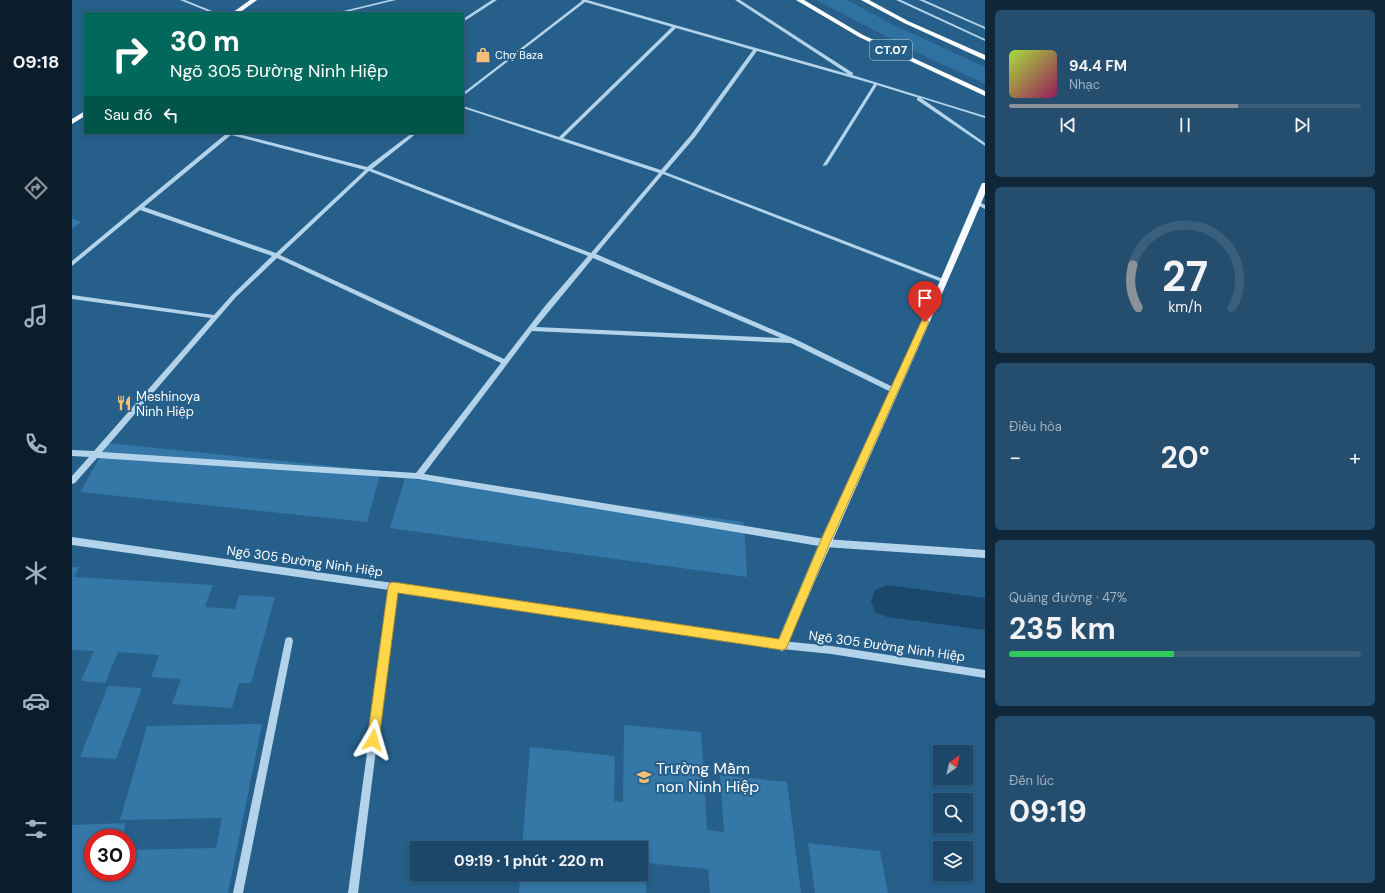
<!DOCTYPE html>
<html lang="vi">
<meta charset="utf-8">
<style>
:root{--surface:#1c4768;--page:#254e6e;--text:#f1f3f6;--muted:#a0b2c0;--line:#3a5f7c;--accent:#8c9099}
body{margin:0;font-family:"DM Sans",sans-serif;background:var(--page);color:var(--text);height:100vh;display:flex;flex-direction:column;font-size:15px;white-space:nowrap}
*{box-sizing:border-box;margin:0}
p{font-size:13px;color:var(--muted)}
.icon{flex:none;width:22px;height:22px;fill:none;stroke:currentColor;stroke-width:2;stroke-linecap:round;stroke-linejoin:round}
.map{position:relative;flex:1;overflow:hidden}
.sheet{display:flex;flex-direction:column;gap:10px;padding:10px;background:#0f2739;width:400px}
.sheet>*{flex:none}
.guide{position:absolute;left:12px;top:12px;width:380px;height:122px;border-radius:0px;box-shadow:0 2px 6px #0003,0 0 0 1px var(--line);background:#00695c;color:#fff;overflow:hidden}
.needle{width:26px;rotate:34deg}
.fabs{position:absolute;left:861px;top:745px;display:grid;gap:8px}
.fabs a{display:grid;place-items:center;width:40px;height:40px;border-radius:0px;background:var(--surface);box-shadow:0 2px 6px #0003,0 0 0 1px var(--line);font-size:20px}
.speed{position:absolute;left:12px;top:829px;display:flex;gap:8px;font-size:20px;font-weight:700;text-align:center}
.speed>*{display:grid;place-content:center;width:52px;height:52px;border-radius:50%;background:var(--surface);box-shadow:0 2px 6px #0003,0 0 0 1px var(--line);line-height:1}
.speed .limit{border:6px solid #d22;background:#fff;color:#111}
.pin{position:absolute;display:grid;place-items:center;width:34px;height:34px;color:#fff;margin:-41px -17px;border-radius:50% 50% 50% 0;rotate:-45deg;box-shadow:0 0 4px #0007}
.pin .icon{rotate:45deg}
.me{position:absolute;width:44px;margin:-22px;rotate:7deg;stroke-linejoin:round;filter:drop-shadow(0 0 3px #0008)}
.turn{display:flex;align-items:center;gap:14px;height:84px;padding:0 20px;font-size:18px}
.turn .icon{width:52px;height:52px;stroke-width:2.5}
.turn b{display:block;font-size:28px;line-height:34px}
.then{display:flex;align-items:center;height:38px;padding:0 20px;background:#0003;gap:8px;font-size:15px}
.big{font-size:30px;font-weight:700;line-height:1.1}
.sheet .widget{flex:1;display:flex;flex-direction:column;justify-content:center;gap:6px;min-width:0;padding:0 14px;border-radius:6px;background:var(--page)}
.sheet .dial{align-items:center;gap:0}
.dial svg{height:104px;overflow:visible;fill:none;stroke:var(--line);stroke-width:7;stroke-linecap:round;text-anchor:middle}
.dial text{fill:var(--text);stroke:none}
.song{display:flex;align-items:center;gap:12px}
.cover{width:48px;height:48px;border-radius:6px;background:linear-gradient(135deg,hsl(80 70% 55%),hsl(330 70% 35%))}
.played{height:4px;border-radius:2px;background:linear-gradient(90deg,var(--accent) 65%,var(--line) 65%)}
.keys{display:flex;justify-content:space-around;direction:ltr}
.heat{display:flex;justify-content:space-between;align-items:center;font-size:22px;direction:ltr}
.charge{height:6px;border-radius:3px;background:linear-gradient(90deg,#34c759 47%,var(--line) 0)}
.trip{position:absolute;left:338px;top:841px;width:238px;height:40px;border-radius:0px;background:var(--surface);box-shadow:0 2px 6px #0003,0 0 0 1px var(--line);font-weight:700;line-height:40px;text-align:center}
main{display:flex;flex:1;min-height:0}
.tabs{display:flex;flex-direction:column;width:72px;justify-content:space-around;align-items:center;background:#0b1c2a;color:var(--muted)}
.tabs .icon{width:28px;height:28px}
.tabs .active{color:var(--accent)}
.tabs b{font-size:18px;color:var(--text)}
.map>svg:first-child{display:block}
.green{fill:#2f72a2}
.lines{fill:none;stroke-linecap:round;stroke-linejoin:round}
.canal{fill:#1a476a;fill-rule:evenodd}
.building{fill:#3577a7}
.minor{fill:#b3d3ea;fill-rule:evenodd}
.major{fill:#f6fafe;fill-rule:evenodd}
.highway{fill:#fff;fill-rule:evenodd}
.route{fill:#ffd54a;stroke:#a68a30}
.labels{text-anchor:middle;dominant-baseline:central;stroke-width:4;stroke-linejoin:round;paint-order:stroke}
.far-poi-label{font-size:11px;fill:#fff;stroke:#255f8a;text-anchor:start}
.shield{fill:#255f8a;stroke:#becfdc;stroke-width:1}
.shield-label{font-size:12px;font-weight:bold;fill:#fff}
.poi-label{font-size:13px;fill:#fff;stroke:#255f8a;text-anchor:start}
.street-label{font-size:13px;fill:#fff;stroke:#255f8a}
.near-poi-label{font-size:16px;fill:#fff;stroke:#255f8a;text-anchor:start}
</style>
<main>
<nav class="tabs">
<b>09:18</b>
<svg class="icon active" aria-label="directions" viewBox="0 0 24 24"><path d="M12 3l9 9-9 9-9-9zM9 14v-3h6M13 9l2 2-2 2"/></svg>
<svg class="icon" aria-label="music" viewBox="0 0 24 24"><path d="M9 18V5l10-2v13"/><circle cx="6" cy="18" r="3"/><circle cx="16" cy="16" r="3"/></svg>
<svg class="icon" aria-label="phone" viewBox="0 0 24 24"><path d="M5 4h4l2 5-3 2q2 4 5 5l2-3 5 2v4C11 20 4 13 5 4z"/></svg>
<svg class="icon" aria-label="climate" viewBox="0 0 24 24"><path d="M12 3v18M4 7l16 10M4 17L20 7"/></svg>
<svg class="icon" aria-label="car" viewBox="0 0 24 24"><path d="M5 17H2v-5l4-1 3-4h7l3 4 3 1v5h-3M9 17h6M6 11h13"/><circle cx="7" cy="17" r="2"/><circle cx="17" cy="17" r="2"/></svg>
<svg class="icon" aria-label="filters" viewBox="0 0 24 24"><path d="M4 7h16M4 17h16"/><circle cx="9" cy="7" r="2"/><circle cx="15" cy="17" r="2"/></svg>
</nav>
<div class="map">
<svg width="913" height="893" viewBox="0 0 913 893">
<rect width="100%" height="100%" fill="#255f8a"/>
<path class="green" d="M744 0H775L820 24 913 67V84L846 53Z"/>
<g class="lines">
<path class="canal" d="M815 585 913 598V630L815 617 803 612 799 601 803 590Z"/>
</g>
<path class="building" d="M0 218 9 222 0 229Z
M36 443 309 471 295 522 8 492Z
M333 478 672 522 675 577 318 528Z
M0 567H7L2 577 141 585 133 607 163 609 167 595 203 597 179 683H167L160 708 100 704 109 679 79 677 87 655 46 652 33 683 9 681 22 651 0 650Z
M36 686 70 688 44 759 8 757Z
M190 724 156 893H0V825L54 823 50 838H21V872H55V850L144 848 150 818 48 820 75 726Z
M552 725 629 732 635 830 652 832 648 775 715 782 729 893H638L636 869 574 863V893H447L448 874H569V848H450L458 747 543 756 542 801 551 802Z
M736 843 808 851 816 893H743Z"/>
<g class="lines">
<path class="minor" d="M108 0H113L145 13H140Z
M317 0H324L270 13H263Z
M420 0H425L391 22V19Z
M509 0H515L776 74 663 0H668L781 73V74L780 75 913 116V118L849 98 913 143V146L845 100V98H847L805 85 755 165 751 166V165L802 84 685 51 623 137 593 172 874 280 875 281 872 283 870 282 591 174 524 254 723 339 823 388 824 390 823 392H819L719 343 460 331 352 474 753 539 913 550V558L753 547 346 479 25 458 3 483 0 484V476L17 457 0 456V450L22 451 139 318 0 299V295L142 315 160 295 200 256 68 210 0 266V261L155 133H162L295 167 340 133H345L300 169 519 253 587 173 391 108V106L487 137 600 27 513 2 391 96V93L510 1ZM604 28 681 50 619 135 589 170 491 138ZM159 135 293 170 204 253 72 207ZM297 171 516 256 473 306 432 359 208 255ZM205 258 429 363 344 473 30 452 164 297ZM521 258 709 338 464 327Z
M824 0H829L913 39V41Z
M847 0H852L913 27V29Z
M905 201 913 205V209L903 204V202Z
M0 537 321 583 710 641 759 646 913 670V678L759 654 710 649 324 591 286 893H276L317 590 0 545Z
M217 637 220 638 221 641 171 893H161L213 641 214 638Z"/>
<path class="major" d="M178 0H185L167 13H160Z
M13 111V116L0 124V119Z
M910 183H913V194C849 346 778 496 714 649L710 651 706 649 704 645 749 539 868 281Z"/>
<path class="highway" d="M724 0H732L791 35 913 91V96L787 37Z
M789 0H797L836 21 913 55V60L832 23Z"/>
</g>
<path class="route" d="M853 319 857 322 758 543 714 649 710 650 326 593 307 740 305 744 301 746 297 744 295 740 316 587 318 583 321 582 707 639 749 540 849 322Z"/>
<defs>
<g id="shop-bare" transform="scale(1.2)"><path d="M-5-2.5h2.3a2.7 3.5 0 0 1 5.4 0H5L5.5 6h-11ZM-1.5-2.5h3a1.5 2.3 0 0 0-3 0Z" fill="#f4bf77" stroke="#255f8a" stroke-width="2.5" paint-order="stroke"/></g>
<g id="restaurant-bare" transform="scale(1.2)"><path d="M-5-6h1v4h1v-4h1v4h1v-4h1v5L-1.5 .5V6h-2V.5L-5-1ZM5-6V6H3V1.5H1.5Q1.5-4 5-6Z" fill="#f4bf77" stroke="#255f8a" stroke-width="2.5" paint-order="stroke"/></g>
<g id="school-bare" transform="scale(1.2)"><path d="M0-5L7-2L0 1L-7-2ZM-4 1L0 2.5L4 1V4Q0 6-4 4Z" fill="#f4bf77" stroke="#255f8a" stroke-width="2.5" paint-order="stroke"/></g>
</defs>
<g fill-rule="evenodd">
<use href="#shop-bare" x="411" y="55"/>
<use href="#restaurant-bare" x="52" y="403"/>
<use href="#school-bare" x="572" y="777"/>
</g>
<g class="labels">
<g class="far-poi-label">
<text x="423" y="55">Chợ Baza</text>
</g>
<rect class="shield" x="798" y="40" width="42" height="20" rx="3"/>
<g class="shield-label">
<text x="819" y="50">CT.07</text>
</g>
<g class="poi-label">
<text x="64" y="396">Meshinoya<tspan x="64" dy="15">Ninh Hiệp</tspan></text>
</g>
<g class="street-label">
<text transform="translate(233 561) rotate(8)">Ngõ 305 Đường Ninh Hiệp</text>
<text transform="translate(815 646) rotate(8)">Ngõ 305 Đường Ninh Hiệp</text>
</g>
<g class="near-poi-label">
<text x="584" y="768">Trường Mầm<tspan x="584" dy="18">non Ninh Hiệp</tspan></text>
</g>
</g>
</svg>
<div class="fabs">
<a><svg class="needle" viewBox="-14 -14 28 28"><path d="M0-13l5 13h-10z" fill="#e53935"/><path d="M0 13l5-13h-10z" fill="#a0b2c0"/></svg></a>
<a><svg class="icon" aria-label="search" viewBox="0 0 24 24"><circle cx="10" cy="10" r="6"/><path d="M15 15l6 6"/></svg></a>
<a><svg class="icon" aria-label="layers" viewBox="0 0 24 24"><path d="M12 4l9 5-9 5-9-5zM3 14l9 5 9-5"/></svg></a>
</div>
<div class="speed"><div class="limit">30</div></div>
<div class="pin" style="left:853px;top:322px;background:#d93025"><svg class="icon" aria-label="arrive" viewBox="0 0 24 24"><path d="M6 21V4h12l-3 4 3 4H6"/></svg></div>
<svg class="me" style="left:301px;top:740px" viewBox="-20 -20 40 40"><path d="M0-17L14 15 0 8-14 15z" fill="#ffd54a" stroke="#fff" stroke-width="4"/></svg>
<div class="trip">09:19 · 1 phút · 220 m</div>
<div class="guide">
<div class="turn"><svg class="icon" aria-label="right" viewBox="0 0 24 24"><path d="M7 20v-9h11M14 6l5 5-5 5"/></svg><div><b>30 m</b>Ngõ 305 Đường Ninh Hiệp</div></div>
<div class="then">Sau đó<svg class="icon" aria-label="left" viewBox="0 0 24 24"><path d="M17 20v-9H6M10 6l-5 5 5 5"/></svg></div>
</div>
</div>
<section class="sheet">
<div class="widget">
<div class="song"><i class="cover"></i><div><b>94.4 FM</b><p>Nhạc</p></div></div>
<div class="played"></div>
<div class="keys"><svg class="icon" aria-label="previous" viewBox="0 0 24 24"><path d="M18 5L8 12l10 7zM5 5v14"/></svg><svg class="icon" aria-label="pause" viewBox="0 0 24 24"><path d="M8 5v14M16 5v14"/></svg><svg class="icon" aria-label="next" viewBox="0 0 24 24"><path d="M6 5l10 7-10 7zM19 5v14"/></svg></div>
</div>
<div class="widget dial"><svg viewBox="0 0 100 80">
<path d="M14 69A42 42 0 1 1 86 69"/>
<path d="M14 69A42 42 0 0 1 10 36" stroke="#8c9099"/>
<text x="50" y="56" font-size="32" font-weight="700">27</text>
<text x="50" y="72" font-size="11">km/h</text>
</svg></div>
<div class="widget"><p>Điều hòa</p>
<div class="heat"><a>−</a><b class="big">20°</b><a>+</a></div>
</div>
<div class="widget"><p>Quãng đường · 47%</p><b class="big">235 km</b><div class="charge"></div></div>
<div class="widget"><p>Đến lúc</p><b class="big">09:19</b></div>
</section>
</main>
